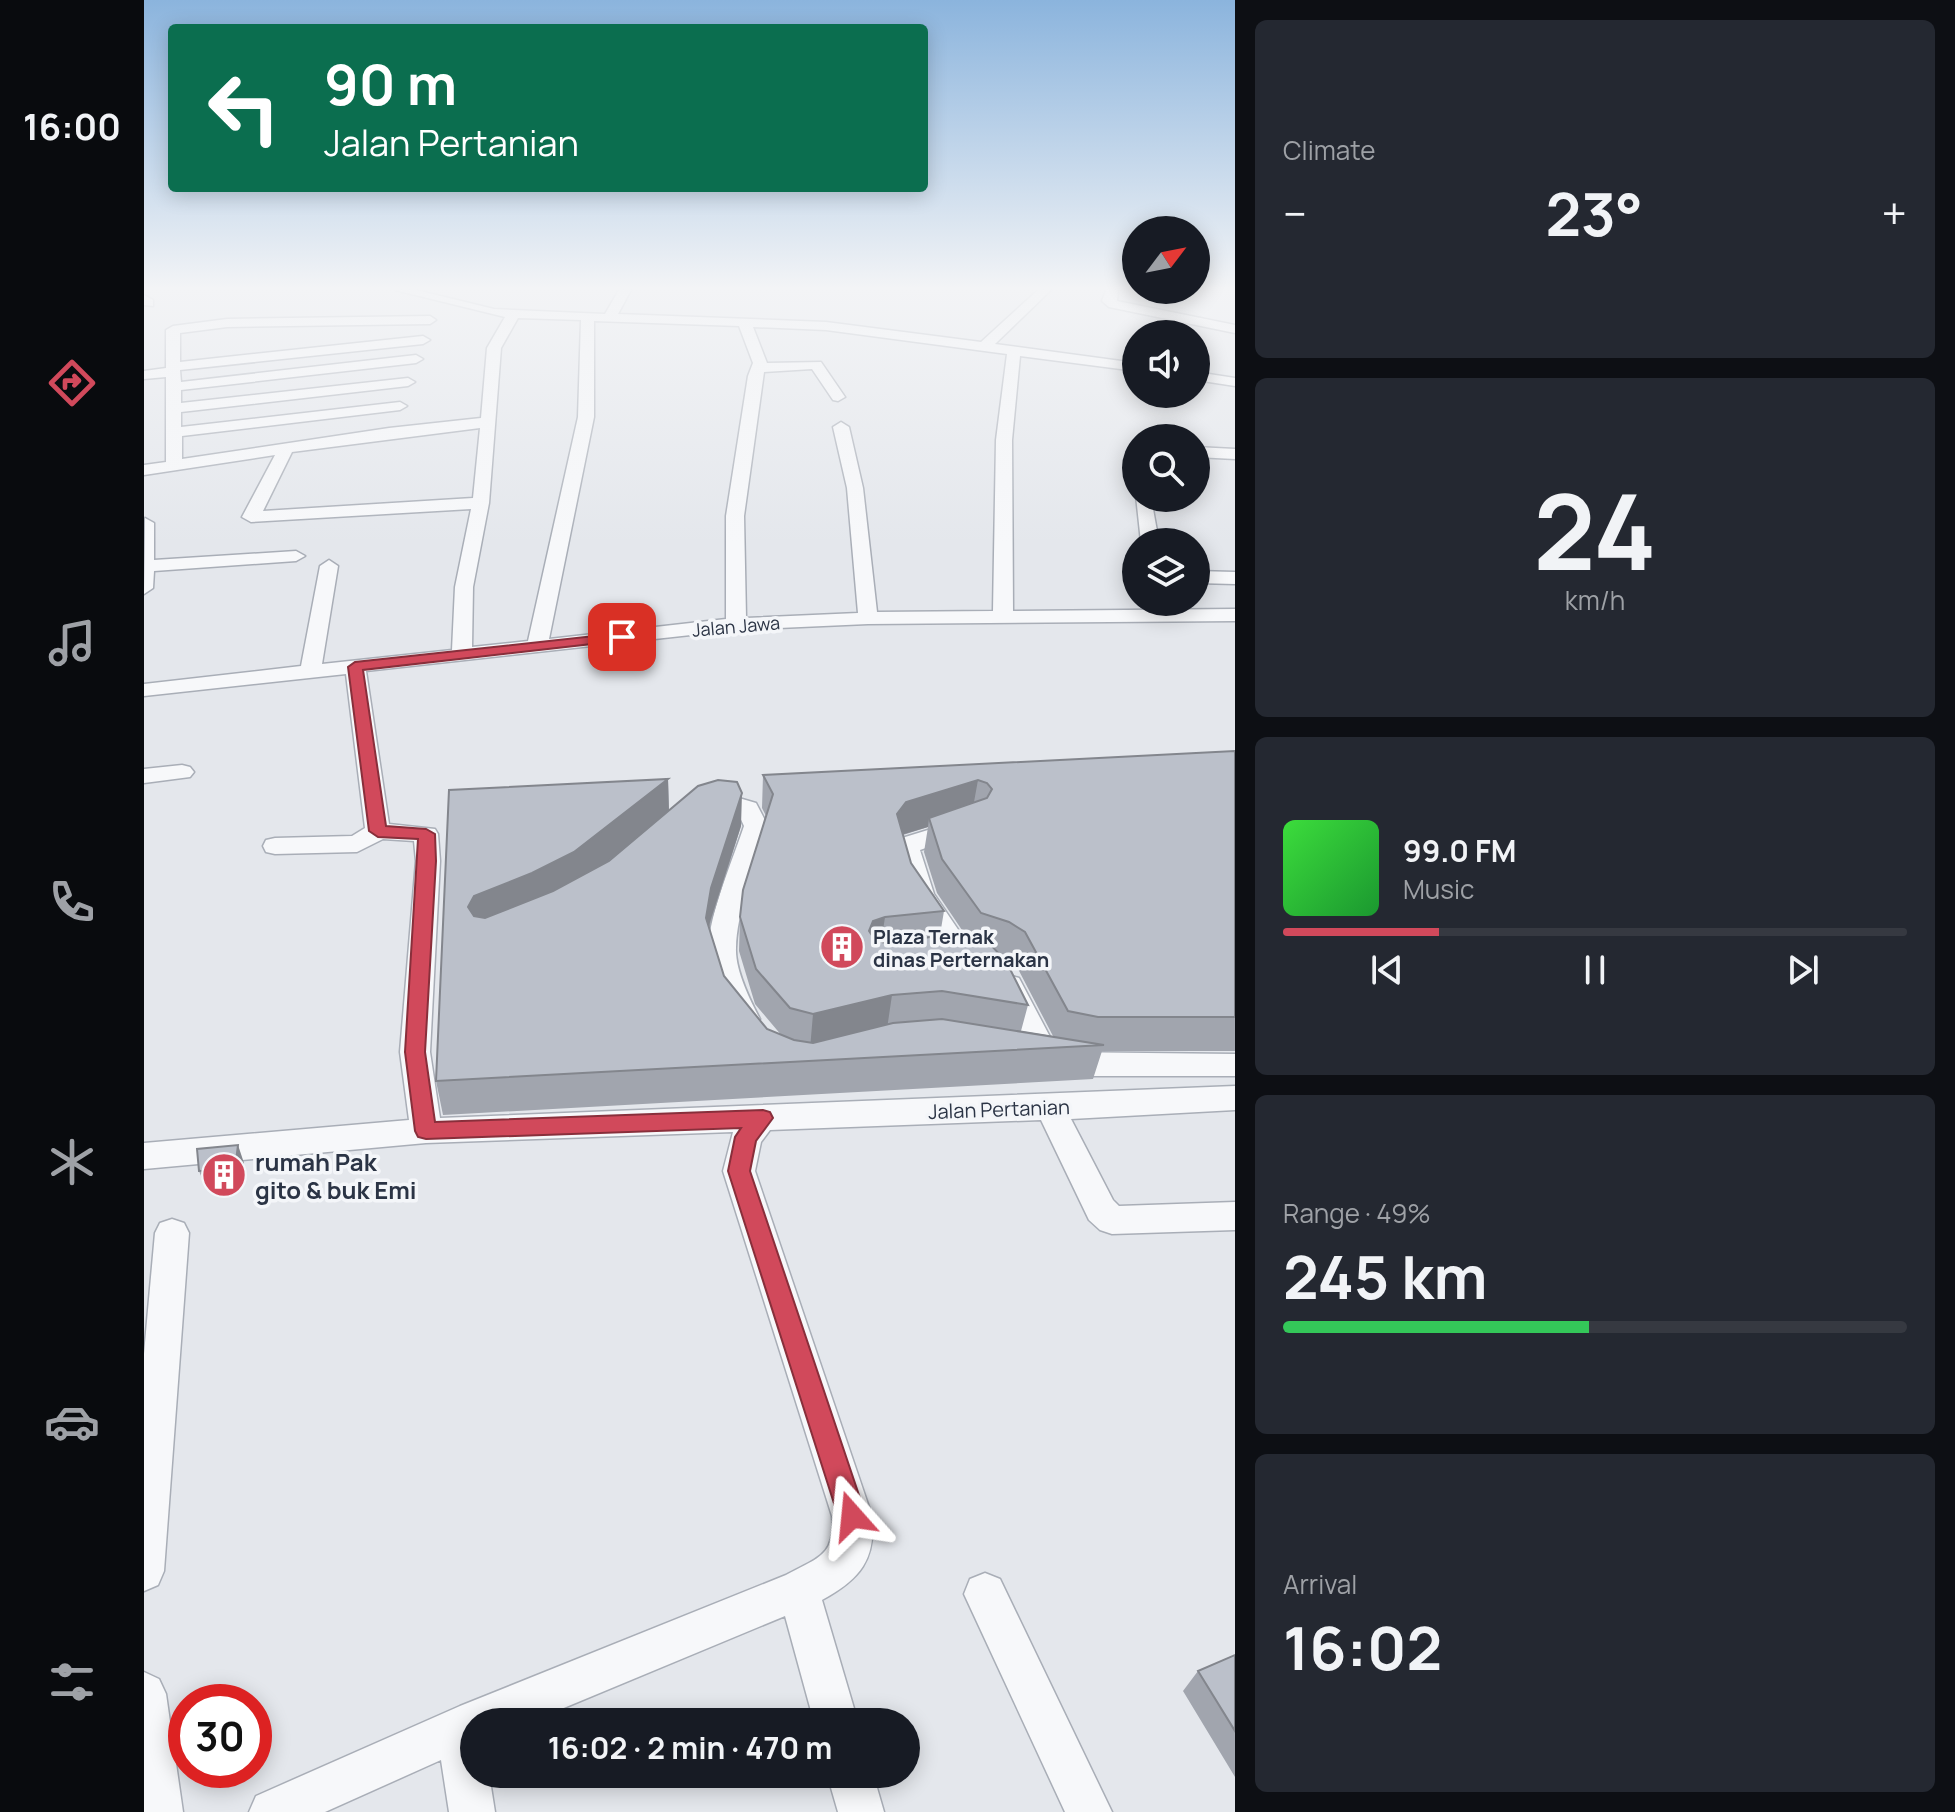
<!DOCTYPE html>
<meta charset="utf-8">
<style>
:root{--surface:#171b24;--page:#242831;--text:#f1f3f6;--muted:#9ea1a6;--line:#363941;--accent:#d1495b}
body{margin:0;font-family:Manrope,sans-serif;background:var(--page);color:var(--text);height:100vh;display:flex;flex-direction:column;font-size:30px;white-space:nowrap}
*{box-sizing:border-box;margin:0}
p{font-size:26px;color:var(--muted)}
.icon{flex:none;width:44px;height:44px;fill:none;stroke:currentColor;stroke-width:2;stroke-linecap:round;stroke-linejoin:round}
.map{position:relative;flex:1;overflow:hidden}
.sheet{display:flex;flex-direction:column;gap:20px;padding:20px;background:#0d0f14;width:720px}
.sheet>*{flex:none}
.hud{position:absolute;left:24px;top:24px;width:760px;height:168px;border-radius:8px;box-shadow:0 4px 20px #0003;background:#0b6e4f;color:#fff;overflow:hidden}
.needle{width:52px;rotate:58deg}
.buttons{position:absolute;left:978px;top:216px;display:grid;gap:16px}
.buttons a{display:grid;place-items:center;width:88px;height:88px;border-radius:50%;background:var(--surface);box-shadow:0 4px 20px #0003;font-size:40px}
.speed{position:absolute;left:24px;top:1684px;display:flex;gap:16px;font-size:40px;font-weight:700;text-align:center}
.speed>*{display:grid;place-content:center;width:104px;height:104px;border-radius:50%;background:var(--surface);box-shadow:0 4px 20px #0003;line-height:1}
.speed .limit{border:12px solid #d22;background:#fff;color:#111}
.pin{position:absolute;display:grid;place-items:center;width:68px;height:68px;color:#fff;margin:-34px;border-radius:16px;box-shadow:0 4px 12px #0006}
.me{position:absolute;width:88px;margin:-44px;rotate:342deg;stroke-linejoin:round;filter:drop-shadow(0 0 6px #0008)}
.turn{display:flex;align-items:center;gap:28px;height:168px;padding:0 24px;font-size:36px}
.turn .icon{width:104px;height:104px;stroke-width:2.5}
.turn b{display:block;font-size:56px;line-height:68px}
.big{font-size:60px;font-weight:700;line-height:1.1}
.sheet .tile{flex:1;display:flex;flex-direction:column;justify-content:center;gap:12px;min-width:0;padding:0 28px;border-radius:12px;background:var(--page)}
.sheet .dial{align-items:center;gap:0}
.dial b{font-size:104px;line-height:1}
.song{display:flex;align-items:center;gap:24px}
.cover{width:96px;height:96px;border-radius:12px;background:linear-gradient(135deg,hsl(120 70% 55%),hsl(130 70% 35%))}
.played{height:8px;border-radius:4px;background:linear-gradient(90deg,var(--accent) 25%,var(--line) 25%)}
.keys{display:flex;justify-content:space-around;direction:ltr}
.heat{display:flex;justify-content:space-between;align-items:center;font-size:44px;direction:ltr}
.charge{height:12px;border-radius:6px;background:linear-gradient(90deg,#34c759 49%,var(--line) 0)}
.trip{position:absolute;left:316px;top:1708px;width:460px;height:80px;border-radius:40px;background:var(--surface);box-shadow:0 4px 20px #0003;font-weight:700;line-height:80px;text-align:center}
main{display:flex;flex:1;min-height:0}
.dock{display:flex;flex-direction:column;width:144px;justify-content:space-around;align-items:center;background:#090b0e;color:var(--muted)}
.dock .icon{width:56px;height:56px}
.dock .current{color:var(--accent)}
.dock b{font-size:36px;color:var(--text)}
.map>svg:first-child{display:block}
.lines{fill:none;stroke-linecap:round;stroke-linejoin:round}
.minor-casing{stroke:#a9aeb7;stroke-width:3}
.minor{fill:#f7f8fa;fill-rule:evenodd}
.wall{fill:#a1a5ae;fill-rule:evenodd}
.shaded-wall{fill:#83868d}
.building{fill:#bbc0ca;stroke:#83868d;stroke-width:2}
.route{fill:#d1495b;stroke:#882f3b;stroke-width:2}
.labels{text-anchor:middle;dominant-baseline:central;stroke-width:7;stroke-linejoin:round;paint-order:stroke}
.far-street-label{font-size:18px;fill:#2b3445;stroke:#f4f6f9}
.poi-label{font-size:20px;font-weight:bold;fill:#2b3445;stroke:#f4f6f9;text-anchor:start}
.street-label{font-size:20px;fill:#2b3445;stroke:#f4f6f9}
.near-poi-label{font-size:24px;font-weight:bold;fill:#2b3445;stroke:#f4f6f9;text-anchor:start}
</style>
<main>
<nav class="dock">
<b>16:00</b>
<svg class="icon current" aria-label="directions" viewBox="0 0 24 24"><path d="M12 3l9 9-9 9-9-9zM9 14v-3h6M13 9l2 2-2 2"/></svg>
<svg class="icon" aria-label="music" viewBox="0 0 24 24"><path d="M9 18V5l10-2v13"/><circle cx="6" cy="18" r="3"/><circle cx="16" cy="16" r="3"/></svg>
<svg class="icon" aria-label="phone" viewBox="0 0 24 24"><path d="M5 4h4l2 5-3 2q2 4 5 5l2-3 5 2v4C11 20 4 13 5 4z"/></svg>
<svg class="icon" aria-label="climate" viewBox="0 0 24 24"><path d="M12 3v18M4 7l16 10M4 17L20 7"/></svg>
<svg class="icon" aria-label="car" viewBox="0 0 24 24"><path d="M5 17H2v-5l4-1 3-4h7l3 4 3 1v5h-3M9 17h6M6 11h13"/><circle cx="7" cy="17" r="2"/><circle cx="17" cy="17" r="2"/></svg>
<svg class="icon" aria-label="filters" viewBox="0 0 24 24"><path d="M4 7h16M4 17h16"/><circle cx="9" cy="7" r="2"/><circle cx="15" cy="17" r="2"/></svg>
</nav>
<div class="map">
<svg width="1091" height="1812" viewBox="0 0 1091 1812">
<rect width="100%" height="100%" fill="#e4e7ec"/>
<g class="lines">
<g class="minor-casing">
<path id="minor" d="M251 290H272L350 309 461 314 475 290H487L474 314 682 322 837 342 894 290H907L851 344 992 363V371L876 356 868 440 869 611 1091 609V621L724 624 592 630 222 671 245 824 291 829 294 834 296 861 286 1052 296 1118 1091 1086V1110L927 1119 969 1200 975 1206 1091 1202V1230L968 1234 956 1230 945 1220 897 1120 626 1130 617 1142 611 1171 728 1516C732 1560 716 1579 678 1600L714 1722H670L641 1616 386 1722H330V1774H345L351 1812H305L297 1760 181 1812H105L112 1796 316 1706 642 1575C673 1558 692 1556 688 1516L579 1171 589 1132 282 1143 0 1169V1143L265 1120 256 1052 272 861 270 841 239 839 213 852 131 854 122 852 119 846 122 840 131 838 208 836 221 828 202 674 0 696V684L157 666 176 566 185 560 194 566 178 664 308 650 311 587 327 509 107 522 98 517 131 455 0 475V465L22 462V377L0 379V371L22 368V330L29 326 83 319 286 316 292 320 286 324 83 327 36 333V362L279 336 286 340 279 344 36 370 37 382 272 355 279 359 272 363 37 390V403L264 378 271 382 264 386 37 412V427L256 402 263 406 256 410 38 436V459L245 428 337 418 343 348 361 317ZM374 318 437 320 434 417 384 641 328 647 329 587 345 503 357 348ZM450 321 595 326 609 363 604 376 582 516V619L405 639 450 417ZM609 327 682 330 863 354 852 440 849 611 733 612 719 488 705 427 697 422 689 427 703 488 714 613 602 618 600 516 620 372 668 369 689 400 694 401 701 397 677 362 623 363ZM336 428 329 498 119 511 148 452Z
M962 290H974L973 301 1091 325V333L965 307 958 301Z
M0 295 9 300V306L0 305Z
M1052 372 1091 378V386L1052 380Z
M992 444V464L984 459V449Z
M1052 447 1091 449V459L1052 457Z
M992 496 1007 498 1015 542H997Z
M1 518 10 523V560L152 551 161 556 152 561 10 571 9 588 0 594Z
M1052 571 1091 572V584L1052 583Z
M38 765 46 767 50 772 46 777 0 783V769Z
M563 796H588L612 803 624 826C613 864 593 908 592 948 591 970 606 1000 616 1019L612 1026 602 1029 592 1026C580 1009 566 973 565 951 562 921 590 857 600 826L594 813 555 808 551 803 555 798Z
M813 821 822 824 825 829 822 834 776 850 790 894 832 956 828 963 818 965 808 963 764 895 751 849 758 838Z
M865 975 875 978 914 1052 1091 1054V1076H943L893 1068 851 985 855 978Z
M28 1219 40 1223 45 1233 20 1571 14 1585 0 1591V1354L11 1233 16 1223Z
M841 1573 856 1579 968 1812H921L820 1594 826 1579Z
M0 1672 15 1679 22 1694 39 1812H0Z
M683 1774H729L740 1812H694Z"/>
</g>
<use href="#minor" class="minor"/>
</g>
<path class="wall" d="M1091 751V1051H958L949 1079 299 1115 292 1081 524 779 525 811 597 826 565 929 580 976 623 1029 638 1036 611 1004 595 951 596 917 622 816 618 808 619 775ZM784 827 780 852 793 893 822 936 796 935 800 911 767 863 759 835ZM860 958 873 967 909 1036 877 1031 884 1005Z
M100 1163 98 1187 62 1188 55 1171Z
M1091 1655V1777L1039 1691 1054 1671Z"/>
<path class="shaded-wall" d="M524 779 525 813 432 886 335 930 324 907 330 896Z
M834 780 828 813 785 818 784 827 757 835 753 814 762 802Z
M598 793 597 826 566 922 561 952 562 918 567 888Z
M741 917 736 951 725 931 729 921Z
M748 995 743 1029 666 1049 669 1014Z
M94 1145 100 1163 98 1187 91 1169Z"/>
<path class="building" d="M1091 751V1017H954L924 1011 881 932 865 922 837 913 798 859 785 818 843 798 848 789 843 783 834 780 762 802 753 814 767 863 800 911 741 917 729 921 725 931 731 940 741 943 802 935 831 937 843 941 862 961 884 1005 798 991 748 995 669 1014 646 1008 612 969 596 917 599 890 629 794 619 775Z
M524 779 430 852 388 873 330 896 324 907 330 916 341 918 409 891 465 861 554 786 574 780 593 782 598 793 567 888 562 918 580 976 623 1029 650 1040 669 1043 749 1023 798 1019 960 1045 292 1081 305 790Z
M94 1145 91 1169 55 1171 53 1149Z
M1091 1655V1731L1054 1671Z"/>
<linearGradient id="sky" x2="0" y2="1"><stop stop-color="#8bb4dd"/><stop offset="0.53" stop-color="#f3f4f6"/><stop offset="1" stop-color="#f3f4f6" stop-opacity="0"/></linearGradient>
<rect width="1091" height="544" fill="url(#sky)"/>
<path class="route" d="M478 633 483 634V640L219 670 242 826 282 829 291 834 292 861 281 1052 291 1122 619 1110 626 1112 629 1118 612 1141 606 1171 722 1516 718 1525 708 1529 698 1525 694 1516 584 1171 591 1137 597 1128 282 1139 274 1137 271 1131 261 1052 274 839 234 837 225 831 204 667 211 662Z"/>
<defs>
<g id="building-disc" transform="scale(2.3)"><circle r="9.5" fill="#d1495b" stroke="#f4f6f9"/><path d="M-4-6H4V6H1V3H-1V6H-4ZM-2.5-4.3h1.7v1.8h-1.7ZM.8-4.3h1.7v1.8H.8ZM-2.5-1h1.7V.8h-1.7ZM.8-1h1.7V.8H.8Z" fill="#fff"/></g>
</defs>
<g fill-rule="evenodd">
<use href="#building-disc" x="698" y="947"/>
<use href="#building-disc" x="80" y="1175"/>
</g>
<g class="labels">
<g class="far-street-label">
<text transform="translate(592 626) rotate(-5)">Jalan Jawa</text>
</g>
<g class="poi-label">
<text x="729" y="936">Plaza Ternak<tspan x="729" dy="23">dinas Perternakan</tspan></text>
</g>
<g class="street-label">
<text transform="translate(855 1109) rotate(-2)">Jalan Pertanian</text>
</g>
<g class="near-poi-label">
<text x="111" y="1161">rumah Pak<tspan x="111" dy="28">gito &amp; buk Emi</tspan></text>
</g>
</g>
</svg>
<div class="buttons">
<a><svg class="needle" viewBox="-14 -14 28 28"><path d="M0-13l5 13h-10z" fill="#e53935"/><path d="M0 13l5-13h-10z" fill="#9ea1a6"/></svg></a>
<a><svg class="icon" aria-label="sound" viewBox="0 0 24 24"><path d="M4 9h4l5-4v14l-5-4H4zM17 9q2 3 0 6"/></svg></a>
<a><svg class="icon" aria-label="search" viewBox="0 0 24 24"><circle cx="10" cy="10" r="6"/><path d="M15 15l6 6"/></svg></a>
<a><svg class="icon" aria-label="layers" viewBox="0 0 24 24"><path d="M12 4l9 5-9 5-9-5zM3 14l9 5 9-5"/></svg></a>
</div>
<div class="speed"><div class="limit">30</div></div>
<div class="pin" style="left:478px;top:637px;background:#d93025"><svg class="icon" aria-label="arrive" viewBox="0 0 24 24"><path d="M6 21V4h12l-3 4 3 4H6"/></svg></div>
<svg class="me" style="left:708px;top:1516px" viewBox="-20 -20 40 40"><path d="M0-17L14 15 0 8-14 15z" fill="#d1495b" stroke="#fff" stroke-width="4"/></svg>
<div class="trip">16:02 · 2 min · 470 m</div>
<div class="hud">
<div class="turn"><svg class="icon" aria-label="left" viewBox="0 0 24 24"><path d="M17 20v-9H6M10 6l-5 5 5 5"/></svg><div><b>90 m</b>Jalan Pertanian</div></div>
</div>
</div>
<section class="sheet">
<div class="tile"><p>Climate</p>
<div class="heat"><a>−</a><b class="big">23°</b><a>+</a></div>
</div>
<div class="tile dial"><b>24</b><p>km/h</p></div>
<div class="tile">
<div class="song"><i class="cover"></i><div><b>99.0 FM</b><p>Music</p></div></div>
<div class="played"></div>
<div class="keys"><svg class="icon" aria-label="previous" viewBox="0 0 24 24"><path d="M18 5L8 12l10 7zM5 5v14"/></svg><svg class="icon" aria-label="pause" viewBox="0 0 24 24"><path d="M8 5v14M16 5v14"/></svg><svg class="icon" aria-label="next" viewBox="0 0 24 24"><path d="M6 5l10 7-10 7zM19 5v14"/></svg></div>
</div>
<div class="tile"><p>Range · 49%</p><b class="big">245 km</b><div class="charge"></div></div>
<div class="tile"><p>Arrival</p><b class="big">16:02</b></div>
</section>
</main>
